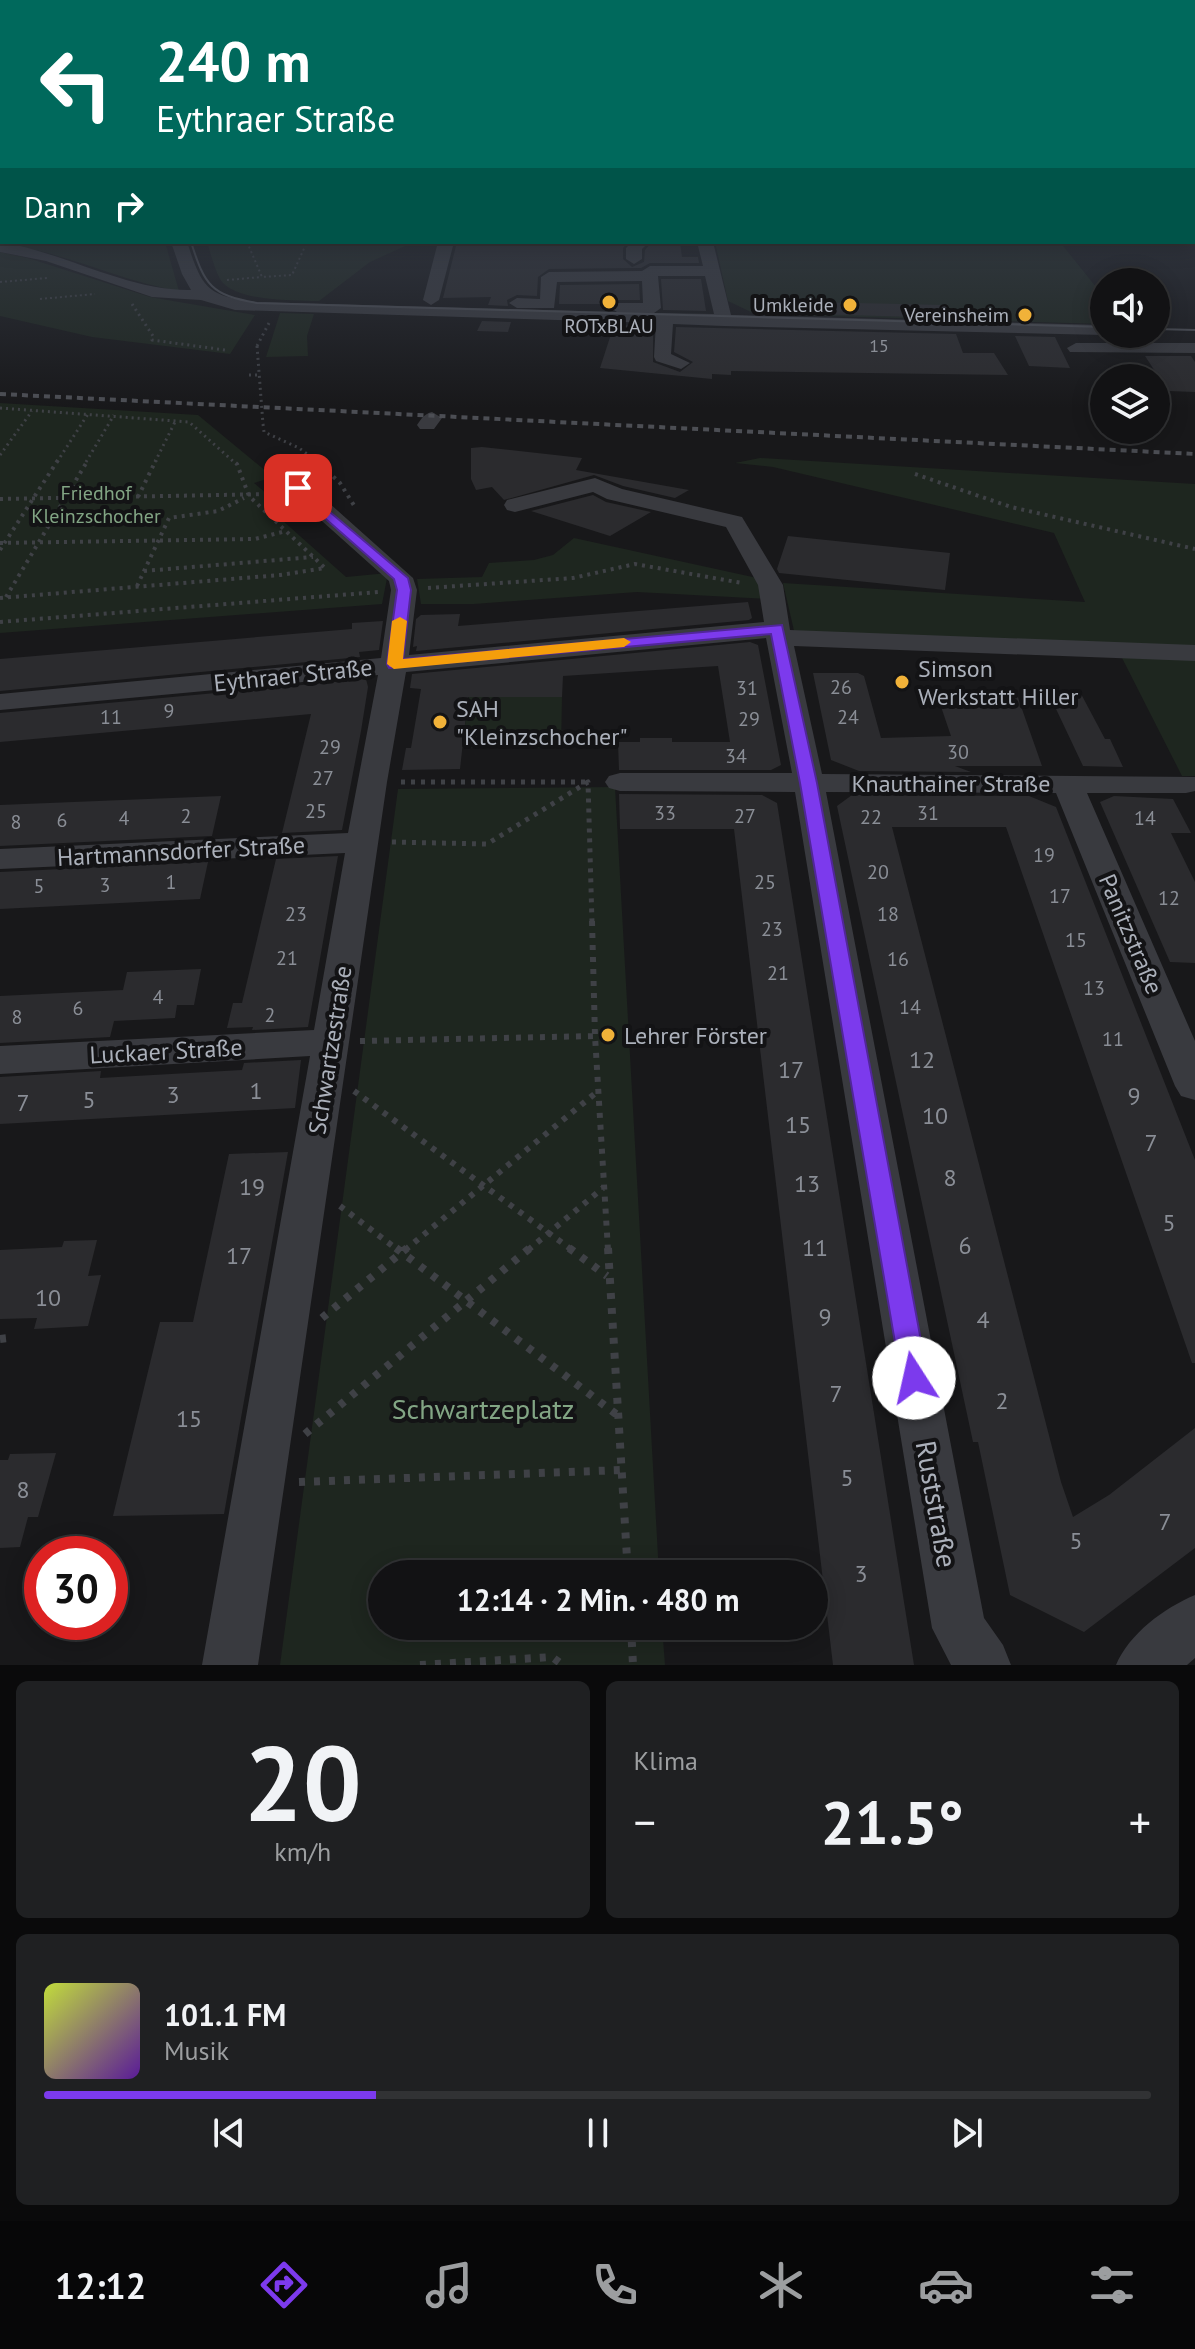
<!DOCTYPE html>
<html lang="de">
<meta charset="utf-8">
<style>
:root{--surface:#121214;--page:#1f2022;--text:#f1f3f6;--muted:#9c9ea0;--line:#313234;--accent:#7c3aed}
body{margin:0;font-family:"PT Sans",sans-serif;background:var(--page);color:var(--text);height:100vh;display:flex;flex-direction:column;font-size:30px;white-space:nowrap}
*{box-sizing:border-box;margin:0}
p{font-size:26px;color:var(--muted)}
.icon{flex:none;width:44px;height:44px;fill:none;stroke:currentColor;stroke-width:2;stroke-linecap:round;stroke-linejoin:round}
.map{position:relative;height:1665px;overflow:hidden}
.details{display:flex;flex-direction:column;gap:16px;padding:16px;background:#0a0a0b;flex:1}
.details>*{flex:none}
.banner{position:absolute;left:0px;top:0px;width:1196px;height:244px;box-shadow:0 4px 20px #0003,0 0 0 2px var(--line);background:#00695c;color:#fff;overflow:hidden}
.controls{position:absolute;left:1090px;top:268px;display:grid;gap:16px}
.controls a{display:grid;place-items:center;width:80px;height:80px;border-radius:50%;background:var(--surface);box-shadow:0 4px 20px #0003,0 0 0 2px var(--line);font-size:40px}
.speed{position:absolute;left:24px;top:1536px;display:flex;gap:16px;font-size:40px;font-weight:700;text-align:center}
.speed>*{display:grid;place-content:center;width:104px;height:104px;border-radius:50%;background:var(--surface);box-shadow:0 4px 20px #0003,0 0 0 2px var(--line);line-height:1}
.speed .limit{border:12px solid #d22;background:#fff;color:#111}
.pin{position:absolute;display:grid;place-items:center;width:68px;height:68px;color:#fff;margin:-34px;border-radius:16px;box-shadow:0 4px 12px #0006}
.me{position:absolute;width:88px;margin:-44px;rotate:350deg;stroke-linejoin:round;filter:drop-shadow(0 0 6px #0008)}
.turn{display:flex;align-items:center;gap:28px;height:168px;padding:0 24px;font-size:36px}
.turn .icon{width:104px;height:104px;stroke-width:2.5}
.turn b{display:block;font-size:56px;line-height:68px}
.then{display:flex;align-items:center;height:76px;padding:0 24px;background:#0003;gap:16px;font-size:30px}
.big{font-size:60px;font-weight:800;line-height:1.1}
.details .card{flex:1;display:flex;flex-direction:column;justify-content:center;gap:12px;min-width:0;padding:0 28px;border-radius:12px;background:var(--page)}
.details .dial{align-items:center;gap:0}
.dial b{font-size:104px;line-height:1}
.song{display:flex;align-items:center;gap:24px}
.cover{width:96px;height:96px;border-radius:12px;background:linear-gradient(135deg,hsl(70 70% 55%),hsl(270 70% 35%))}
.played{height:8px;border-radius:4px;background:linear-gradient(90deg,var(--accent) 30%,var(--line) 30%)}
.keys{display:flex;justify-content:space-around;direction:ltr}
.heat{display:flex;justify-content:space-between;align-items:center;font-size:44px;direction:ltr}
.details .tiles{flex:1;display:grid;gap:16px;grid-template-columns:1fr 1fr}
.card:last-child{grid-column:span 2}
.trip{position:absolute;left:368px;top:1560px;width:460px;height:80px;border-radius:40px;background:var(--surface);box-shadow:0 4px 20px #0003,0 0 0 2px var(--line);font-weight:800;line-height:80px;text-align:center}
.menu{display:flex;height:128px;justify-content:space-around;align-items:center;background:#070708;color:var(--muted)}
.menu .icon{width:56px;height:56px}
.menu .on{color:var(--accent)}
.menu b{font-size:36px;color:var(--text)}
.map>svg:first-child{display:block}
.green{fill:#1e261f}
.building{fill:#2b2b2e}
.lines{fill:none;stroke-linecap:round;stroke-linejoin:round}
.path-far5{stroke:#3f4146;stroke-width:2;stroke-dasharray:2 3;stroke-linecap:butt}
.path-far4{stroke:#3f4146;stroke-width:3;stroke-dasharray:2 4;stroke-linecap:butt}
.path-far3{stroke:#3f4146;stroke-width:4;stroke-dasharray:3 5;stroke-linecap:butt}
.path-far2{stroke:#3f4146;stroke-width:5;stroke-dasharray:4 6;stroke-linecap:butt}
.path-far1{stroke:#3f4146;stroke-width:6;stroke-dasharray:5 7;stroke-linecap:butt}
.path{stroke:#3f4146;stroke-width:8;stroke-dasharray:6 9;stroke-linecap:butt}
.minor{fill:#393a3f;fill-rule:evenodd}
.tram{stroke:#4c4e54;stroke-width:2}
.rail{stroke:#4c4e54;stroke-width:4;stroke-dasharray:6 5;stroke-linecap:butt}
.path-bridge{stroke:#3f4146;stroke-width:3;stroke-dasharray:2 4;stroke-linecap:butt}
.route{fill:#7c3aed;stroke:#51269a;stroke-width:2}
.slow{fill:#f59e0b}
.poi-dot{fill:#f1b239;stroke:#131315;stroke-width:3}
.labels{text-anchor:middle;dominant-baseline:central;stroke-width:8;stroke-linejoin:round;paint-order:stroke}
.far-number-label{font-size:18px;fill:#8a8e96}
.far-poi-label{font-size:20px;fill:#abb0ba;stroke:#131315;text-anchor:end}
.far-park-label{font-size:20px;fill:#82a584;stroke:#131315}
.number-label{font-size:20px;fill:#8a8e96}
.poi-label{font-size:24px;fill:#abb0ba;stroke:#131315;text-anchor:start}
.street-label{font-size:24px;fill:#abb0ba;stroke:#131315}
.near-number-label{font-size:24px;fill:#8a8e96}
.near-park-label{font-size:28px;fill:#82a584;stroke:#131315}
.near-street-label{font-size:28px;fill:#abb0ba;stroke:#131315}
</style>
<div class="map">
<svg width="1195" height="1665" viewBox="0 0 1195 1665">
<rect width="100%" height="100%" fill="#18181a"/>
<path class="green" d="M0 201 2 242H165L179 291C118 281 62 250 0 244Z
M207 242H414L370 262 319 301H311C288 300 233 301 220 279 214 268 211 254 207 242Z
M715 242H1060L1104 297V324L755 314 728 301Z
M0 252 31 259 150 297 255 315 230 354 92 337 0 316Z
M280 313 314 314 307 336 308 356 266 357Z
M0 403 198 415 273 477 254 483 285 509 291 508 299 515 282 520 346 577 388 573 382 604 0 633Z
M760 458 1195 484V648L795 635 783 583 1085 602 1054 533 773 467 735 463Z
M574 538 766 580 767 599 637 592 474 604H421L417 579 482 577 489 563 534 560 553 555Z
M1119 652 1195 656V776H1182Z
M469 695 562 697 561 748H462Z
M615 787 659 1574H382V1626H662L665 1665H280L398 789Z"/>
<path class="building" d="M457 242H628L623 248V259L632 267 644 262 645 250 652 242H680L682 257H698L699 263H650L641 268 549 269 538 277 537 296 517 295 507 300 508 306 488 305 491 297 443 298Z
M661 279H701L706 311 663 310Z
M639 284 640 300H613L608 304H559L560 285Z
M811 302 945 305 950 318 812 314Z
M482 321 511 322 508 332 477 331Z
M614 325 653 326V362L680 372 693 362 674 352 676 327 956 334 963 353H994L1008 375 731 371V375L712 374V379L600 368Z
M1015 336 1055 337 1070 368 1029 366Z
M1145 356H1191L1195 362V392L1168 391Z
M482 447 582 458 576 470 689 490 675 498 623 486 594 475 504 500 492 487 476 490 471 479V448Z
M593 495 606 502 651 512 610 536 531 511Z
M788 536 950 553 945 590 779 573 777 569Z
M748 602 752 618 749 620 416 651 417 646 413 647 416 619 421 615 460 614 458 626Z
M383 621 379 650 359 652 360 657 0 691V659L352 629V623Z
M750 642 758 645 781 765 771 770H619L618 742H640V738H672V742H730L718 666 563 676 562 697H468L460 769 402 770 406 748H411L421 689 410 688 412 674Z
M813 673H858L864 676 881 738 951 736 936 692H1016L1042 766H955L971 772 859 771 831 760Z
M366 679 368 687 361 731 342 830 282 833 311 714 0 742V713Z
M1048 692H1080L1105 739H1110L1123 767 1083 766Z
M619 794 762 795 777 803 914 1665H833L734 829H620Z
M852 795 1029 796 1056 807 1195 1160V1363H1192L1006 827H892L1061 1482 1073 1517 1109 1495 1195 1428V1548L1084 1632 1010 1595 978 1442H973L837 806Z
M221 796 212 836 0 846V805Z
M1114 796 1173 799 1191 833H1171L1195 882V963L1170 962 1100 802Z
M338 856 308 1027 252 1030 253 1027 227 1028 233 1003H242L276 859Z
M208 862 200 899 0 909V872Z
M201 969 194 1005H177L175 1018 114 1021 110 1037 0 1043V996L123 990 127 972Z
M301 1060 295 1108 0 1124V1077L101 1071 100 1078 242 1070 244 1063Z
M288 1152 224 1514 113 1516 160 1322H193L229 1154Z
M97 1240 88 1276 101 1275 88 1326 34 1329 37 1318 0 1319V1250L62 1247 64 1241Z
M56 1453 38 1517H28L20 1547 0 1548V1460H8L10 1454Z"/>
<g class="lines">
<path class="path-far5" d="M247 242 262 277 292 275 307 242
M227 280 262 277
M0 282 47 278
M40 299 95 294"/>
<path class="path-far4" d="M132 304 153 336 152 340 225 350
M257 346 269 323
M249 375H259
M0 408 189 422 234 462
M263 424 264 432 299 448 318 462
M0 455 32 411
M57 462 88 414
M86 462 114 415
M155 462 176 420"/>
<path class="path-far3" d="M316 460 340 483 355 507
M915 474 1011 507 1195 549
M138 497 156 460
M0 499 274 494
M0 543 255 539 286 531
M0 550 58 460
M144 571 313 557
M137 586 169 518 218 511 244 498
M428 588 573 578 635 564 742 583
M6 597 88 460
M0 598 280 575 325 568 249 496 237 464 232 460
M0 622 378 592"/>
<path class="path-far2" d="M401 782H587
M392 842 487 844 588 782 592 923"/>
<path class="path-far1" d="M592 921 595 1036 608 1250
M360 1041 595 1036
M354 1091 572 1250
M340 1206 398 1250
M405 1250 598 1091
M528 1250 603 1188"/>
<path class="path" d="M396 1248 616 1414
M569 1248 607 1276
M608 1248 628 1574
M322 1318 407 1248
M0 1339 9 1338
M305 1434 530 1248
M299 1482 622 1470
M631 1626 633 1665
M420 1665 552 1657 563 1665"/>
<path class="minor" d="M0 242C64 252 127 291 191 290L182 274 171 242H187C202 287 206 296 255 302L617 312 610 307 613 303H643L642 281 557 282 554 308H517L509 303 517 298 540 299 541 277 549 272 642 271 650 266H703L697 242H713L731 315 1104 325V334H1109L1104 335 724 326 673 324 671 354 690 363 681 369 656 361 654 357 656 323 235 310 201 300 152 297 46 261 0 252ZM658 276H705L714 314 654 313 661 308Z
M438 242H454L439 300 431 305 423 300Z
M632 242H649L642 249V259L634 264 626 259V248Z
M1076 343H1195V353L1070 352 1067 348Z
M432 412 442 418 434 429H420L417 425C422 418 424 414 432 412Z
M292 475 300 477 413 578 417 590 409 655 764 622 758 585 726 527 607 499 593 492 515 512 507 510 504 505 507 500 595 478 622 489 742 517 783 585 790 630 1195 645V661L794 646 822 774 1195 777V791L1186 793H1087L1195 1041V1100L1181 1096 1175 1086 1056 793 826 792 984 1618 1003 1645 1011 1665H951L932 1628 795 792 620 791 609 788 605 782 609 776 620 773H792L766 638 406 672 387 782 258 1665H202L310 1056 0 1074V1046L314 1030 345 853 0 869V849L348 833 378 675 0 710V694L381 658 391 590 389 581 284 487 281 482 284 477Z
M1195 1595V1658L1187 1665H1116C1129 1634 1164 1608 1195 1595Z"/>
<path class="tram" d="M191 242C205 286 211 295 257 303L1104 327
M1156 329 1195 330"/>
<path class="rail" d="M0 394 1195 454"/>
<path class="path-bridge" d="M257 346 263 424"/>
</g>
<linearGradient id="sky" x2="0" y2="1"><stop stop-color="#0d0d0e"/><stop offset="0.43" stop-color="#373d49"/><stop offset="1" stop-color="#373d49" stop-opacity="0"/></linearGradient>
<rect width="1195" height="408" fill="url(#sky)"/>
<path class="route" d="M298 485 408 578 411 590 403 659 782 625 817 783 928 1378 924 1386 914 1389 905 1386 901 1378 800 783 771 634 389 668 387 664 397 590 394 579 294 491 292 488Z"/>
<path class="slow" d="M400 617 407 621 403 659 624 638 631 642 624 647 394 669 387 664 392 621Z"/>
<g class="poi-dot">
<circle cx="609" cy="302" r="8"/>
<circle cx="850" cy="305" r="8"/>
<circle cx="1025" cy="315" r="8"/>
<circle cx="902" cy="682" r="8"/>
<circle cx="440" cy="722" r="8"/>
<circle cx="608" cy="1035" r="8"/>
</g>
<g class="labels">
<g class="far-number-label">
<text x="879" y="345">15</text>
</g>
<g class="far-poi-label">
<text x="834" y="305">Umkleide</text>
<text x="1009" y="315">Vereinsheim</text>
<text x="609" y="326" text-anchor="middle">ROTxBLAU</text>
</g>
<g class="far-park-label">
<text x="96" y="493">Friedhof<tspan x="96" dy="23">Kleinzschocher</tspan></text>
</g>
<g class="number-label">
<text x="841" y="687">26</text>
<text x="747" y="688">31</text>
<text x="169" y="711">9</text>
<text x="111" y="717">11</text>
<text x="848" y="717">24</text>
<text x="749" y="719">29</text>
<text x="330" y="747">29</text>
<text x="958" y="752">30</text>
<text x="736" y="756">34</text>
<text x="323" y="778">27</text>
<text x="316" y="811">25</text>
<text x="665" y="813">33</text>
<text x="928" y="813">31</text>
<text x="186" y="816">2</text>
<text x="745" y="816">27</text>
<text x="871" y="817">22</text>
<text x="124" y="818">4</text>
<text x="1145" y="818">14</text>
<text x="62" y="820">6</text>
<text x="16" y="822">8</text>
<text x="1044" y="855">19</text>
<text x="878" y="872">20</text>
<text x="171" y="882">1</text>
<text x="765" y="882">25</text>
<text x="105" y="885">3</text>
<text x="39" y="886">5</text>
<text x="1060" y="896">17</text>
<text x="1169" y="898">12</text>
<text x="296" y="914">23</text>
<text x="888" y="914">18</text>
<text x="772" y="929">23</text>
<text x="1076" y="940">15</text>
<text x="287" y="958">21</text>
<text x="898" y="959">16</text>
<text x="778" y="973">21</text>
<text x="1094" y="988">13</text>
<text x="158" y="997">4</text>
<text x="910" y="1007">14</text>
<text x="78" y="1008">6</text>
<text x="270" y="1015">2</text>
<text x="17" y="1017">8</text>
<text x="1113" y="1039">11</text>
</g>
<g class="poi-label">
<text x="918" y="668">Simson<tspan x="918" dy="28">Werkstatt Hiller</tspan></text>
<text x="456" y="708">SAH<tspan x="456" dy="28">"Kleinzschocher"</tspan></text>
<text x="624" y="1035">Lehrer Förster</text>
</g>
<g class="street-label">
<text transform="translate(293 675) rotate(-6)">Eythraer Straße</text>
<text x="951" y="783">Knauthainer Straße</text>
<text transform="translate(181 851) rotate(-3)">Hartmannsdorfer Straße</text>
<text transform="translate(1131 934) rotate(67)">Panitzstraße</text>
<text transform="translate(330 1050) rotate(-81)">Schwartzestraße</text>
<text transform="translate(166 1051) rotate(-3)">Luckaer Straße</text>
</g>
<g class="near-number-label">
<text x="922" y="1059">12</text>
<text x="791" y="1069">17</text>
<text x="256" y="1090">1</text>
<text x="173" y="1094">3</text>
<text x="1134" y="1095">9</text>
<text x="89" y="1099">5</text>
<text x="23" y="1102">7</text>
<text x="935" y="1115">10</text>
<text x="798" y="1124">15</text>
<text x="1151" y="1142">7</text>
<text x="950" y="1177">8</text>
<text x="807" y="1183">13</text>
<text x="252" y="1186">19</text>
<text x="1169" y="1222">5</text>
<text x="965" y="1245">6</text>
<text x="815" y="1247">11</text>
<text x="239" y="1255">17</text>
<text x="48" y="1297">10</text>
<text x="825" y="1316">9</text>
<text x="983" y="1319">4</text>
<text x="836" y="1393">7</text>
<text x="1002" y="1400">2</text>
<text x="189" y="1418">15</text>
<text x="847" y="1477">5</text>
<text x="23" y="1489">8</text>
<text x="1165" y="1521">7</text>
<text x="1076" y="1540">5</text>
<text x="861" y="1573">3</text>
</g>
<g class="near-park-label">
<text x="483" y="1408">Schwartzeplatz</text>
</g>
<g class="near-street-label">
<text transform="translate(937 1504) rotate(80)">Ruststraße</text>
</g>
</g>
</svg>
<div class="controls">
<a><svg class="icon" aria-label="sound" viewBox="0 0 24 24"><path d="M4 9h4l5-4v14l-5-4H4zM17 9q2 3 0 6"/></svg></a>
<a><svg class="icon" aria-label="layers" viewBox="0 0 24 24"><path d="M12 4l9 5-9 5-9-5zM3 14l9 5 9-5"/></svg></a>
</div>
<div class="speed"><div class="limit">30</div></div>
<div class="pin" style="left:298px;top:488px;background:#d93025"><svg class="icon" aria-label="arrive" viewBox="0 0 24 24"><path d="M6 21V4h12l-3 4 3 4H6"/></svg></div>
<svg class="me" style="left:914px;top:1378px" viewBox="-20 -20 40 40"><circle r="19" fill="#fff"/><path d="M0-13L10 11 0 6-10 11z" fill="#7c3aed"/></svg>
<div class="trip">12:14 · 2 Min. · 480 m</div>
<div class="banner">
<div class="turn"><svg class="icon" aria-label="left" viewBox="0 0 24 24"><path d="M17 20v-9H6M10 6l-5 5 5 5"/></svg><div><b>240 m</b>Eythraer Straße</div></div>
<div class="then">Dann<svg class="icon" aria-label="right" viewBox="0 0 24 24"><path d="M7 20v-9h11M14 6l5 5-5 5"/></svg></div>
</div>
</div>
<section class="details">
<div class="tiles">
<div class="card dial"><b>20</b><p>km/h</p></div>
<div class="card"><p>Klima</p>
<div class="heat"><a>−</a><b class="big">21.5°</b><a>+</a></div>
</div>
<div class="card">
<div class="song"><i class="cover"></i><div><b>101.1 FM</b><p>Musik</p></div></div>
<div class="played"></div>
<div class="keys"><svg class="icon" aria-label="previous" viewBox="0 0 24 24"><path d="M18 5L8 12l10 7zM5 5v14"/></svg><svg class="icon" aria-label="pause" viewBox="0 0 24 24"><path d="M8 5v14M16 5v14"/></svg><svg class="icon" aria-label="next" viewBox="0 0 24 24"><path d="M6 5l10 7-10 7zM19 5v14"/></svg></div>
</div>
</div>
</section>
<nav class="menu">
<b>12:12</b>
<svg class="icon on" aria-label="directions" viewBox="0 0 24 24"><path d="M12 3l9 9-9 9-9-9zM9 14v-3h6M13 9l2 2-2 2"/></svg>
<svg class="icon" aria-label="music" viewBox="0 0 24 24"><path d="M9 18V5l10-2v13"/><circle cx="6" cy="18" r="3"/><circle cx="16" cy="16" r="3"/></svg>
<svg class="icon" aria-label="phone" viewBox="0 0 24 24"><path d="M5 4h4l2 5-3 2q2 4 5 5l2-3 5 2v4C11 20 4 13 5 4z"/></svg>
<svg class="icon" aria-label="climate" viewBox="0 0 24 24"><path d="M12 3v18M4 7l16 10M4 17L20 7"/></svg>
<svg class="icon" aria-label="car" viewBox="0 0 24 24"><path d="M5 17H2v-5l4-1 3-4h7l3 4 3 1v5h-3M9 17h6M6 11h13"/><circle cx="7" cy="17" r="2"/><circle cx="17" cy="17" r="2"/></svg>
<svg class="icon" aria-label="filters" viewBox="0 0 24 24"><path d="M4 7h16M4 17h16"/><circle cx="9" cy="7" r="2"/><circle cx="15" cy="17" r="2"/></svg>
</nav>
